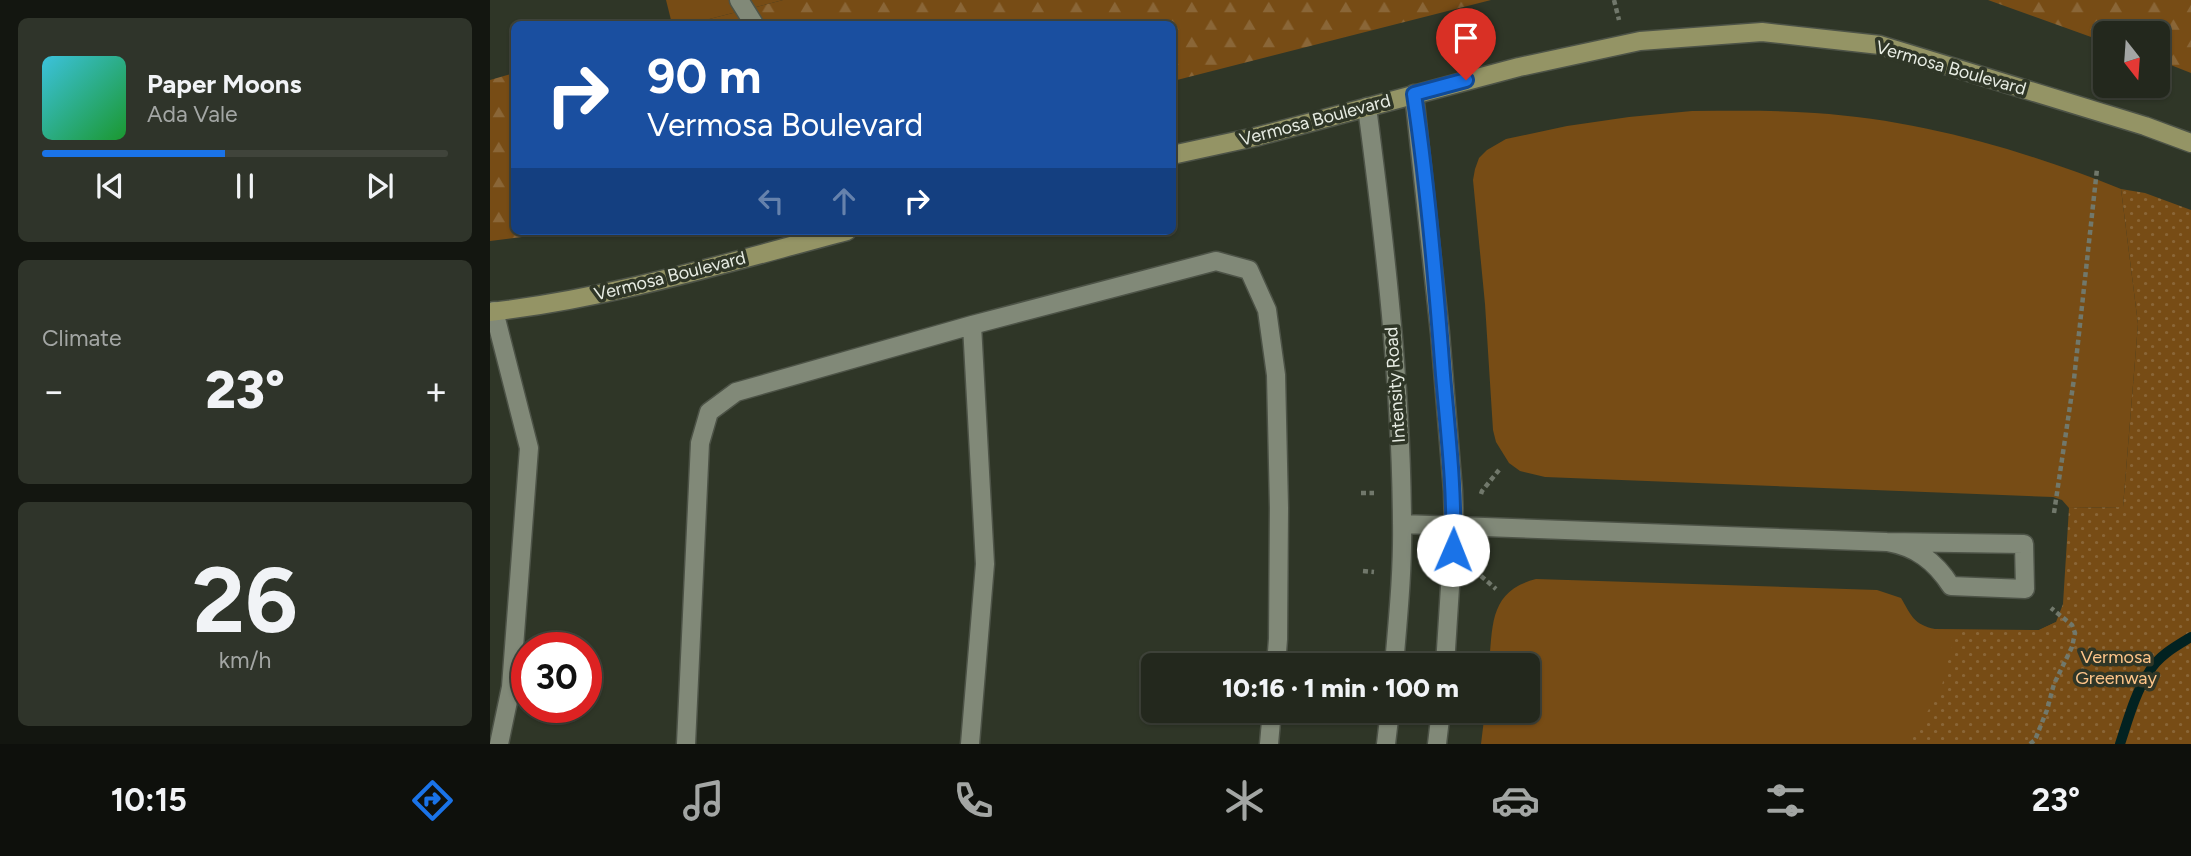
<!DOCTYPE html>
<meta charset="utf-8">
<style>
:root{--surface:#23281d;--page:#2f342a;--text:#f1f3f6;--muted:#a3a6a4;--line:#40443b;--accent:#1a73e8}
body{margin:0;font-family:Figtree,sans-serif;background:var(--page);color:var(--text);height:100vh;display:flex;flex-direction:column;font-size:26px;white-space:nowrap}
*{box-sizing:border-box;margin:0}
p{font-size:23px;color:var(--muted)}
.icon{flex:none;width:38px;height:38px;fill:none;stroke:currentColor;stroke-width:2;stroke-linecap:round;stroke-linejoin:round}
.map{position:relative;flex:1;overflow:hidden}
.side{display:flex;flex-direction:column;gap:18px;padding:18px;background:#131610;width:490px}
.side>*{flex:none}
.banner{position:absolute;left:21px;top:21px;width:665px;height:214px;border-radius:10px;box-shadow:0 2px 5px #0004,0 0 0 2px var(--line);background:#1a4fa0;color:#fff;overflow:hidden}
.needle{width:46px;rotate:163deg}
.tools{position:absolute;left:1603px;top:21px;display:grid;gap:14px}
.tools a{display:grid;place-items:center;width:77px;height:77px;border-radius:10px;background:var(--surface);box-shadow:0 2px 5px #0004,0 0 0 2px var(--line);font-size:35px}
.speed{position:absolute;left:21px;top:632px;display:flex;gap:14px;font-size:35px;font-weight:700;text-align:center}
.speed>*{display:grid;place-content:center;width:91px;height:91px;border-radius:50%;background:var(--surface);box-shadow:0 2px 5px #0004,0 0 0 2px var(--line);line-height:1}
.speed .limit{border:10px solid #d22;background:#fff;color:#111}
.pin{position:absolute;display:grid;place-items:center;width:60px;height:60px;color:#fff;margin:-72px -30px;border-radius:50% 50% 50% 0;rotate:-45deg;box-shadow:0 0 7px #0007}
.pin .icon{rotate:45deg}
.me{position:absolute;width:77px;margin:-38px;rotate:1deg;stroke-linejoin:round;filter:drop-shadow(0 0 5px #0008)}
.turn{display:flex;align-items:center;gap:24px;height:147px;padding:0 21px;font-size:32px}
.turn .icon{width:91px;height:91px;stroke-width:2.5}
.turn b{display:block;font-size:49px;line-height:60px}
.lanes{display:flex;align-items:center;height:66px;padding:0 21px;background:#0003;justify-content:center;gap:35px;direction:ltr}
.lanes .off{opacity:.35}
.big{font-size:52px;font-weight:800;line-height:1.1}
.side .tile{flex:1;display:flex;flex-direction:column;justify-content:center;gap:10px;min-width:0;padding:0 24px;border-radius:10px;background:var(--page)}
.side .dial{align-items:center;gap:0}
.dial b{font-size:91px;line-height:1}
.song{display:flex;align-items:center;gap:21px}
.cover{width:84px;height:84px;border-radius:10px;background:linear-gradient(135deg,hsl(190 70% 55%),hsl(130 70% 35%))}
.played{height:7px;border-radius:4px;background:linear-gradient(90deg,var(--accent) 45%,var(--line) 45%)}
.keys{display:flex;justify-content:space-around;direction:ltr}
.heat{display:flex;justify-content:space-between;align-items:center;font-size:38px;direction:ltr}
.trip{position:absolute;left:651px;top:653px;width:399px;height:70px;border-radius:10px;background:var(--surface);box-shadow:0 2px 5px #0004,0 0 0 2px var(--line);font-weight:800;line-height:70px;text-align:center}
.dock{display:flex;height:112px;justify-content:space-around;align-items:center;background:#0e100c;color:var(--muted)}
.dock .icon{width:49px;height:49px}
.dock .on{color:var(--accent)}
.dock b{font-size:32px;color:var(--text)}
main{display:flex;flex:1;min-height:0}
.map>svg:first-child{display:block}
.grass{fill:#774c15}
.forest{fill:url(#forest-firs)}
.park{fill:url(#park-dots)}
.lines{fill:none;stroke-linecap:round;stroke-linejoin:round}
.stream{stroke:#022221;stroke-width:10}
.lane-casing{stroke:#4d5347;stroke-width:21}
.street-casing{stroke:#4d5347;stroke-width:21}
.secondary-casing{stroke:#4d5347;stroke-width:21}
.path{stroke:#71786b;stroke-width:4.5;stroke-dasharray:5 3.5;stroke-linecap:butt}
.lane{stroke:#818978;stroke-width:18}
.street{stroke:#818978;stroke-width:18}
.secondary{stroke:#949465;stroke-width:18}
.route-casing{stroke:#114b97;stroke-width:18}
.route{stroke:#1a73e8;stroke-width:12}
.labels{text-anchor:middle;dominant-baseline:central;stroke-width:7;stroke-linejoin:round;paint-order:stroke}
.street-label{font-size:18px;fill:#e7ece3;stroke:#2f3627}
.park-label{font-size:18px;fill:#fec58a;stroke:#2f3627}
</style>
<main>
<section class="side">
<div class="tile">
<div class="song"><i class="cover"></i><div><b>Paper Moons</b><p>Ada Vale</p></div></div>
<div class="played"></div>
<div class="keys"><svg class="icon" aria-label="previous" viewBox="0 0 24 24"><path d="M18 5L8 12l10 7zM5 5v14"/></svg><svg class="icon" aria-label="pause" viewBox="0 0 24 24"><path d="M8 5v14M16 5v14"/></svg><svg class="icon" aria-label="next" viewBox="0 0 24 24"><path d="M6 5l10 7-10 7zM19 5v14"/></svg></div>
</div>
<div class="tile"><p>Climate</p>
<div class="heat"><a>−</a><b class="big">23°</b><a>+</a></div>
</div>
<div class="tile dial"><b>26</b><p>km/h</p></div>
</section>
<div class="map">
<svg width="1701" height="744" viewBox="0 0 1701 744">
<defs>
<pattern id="forest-firs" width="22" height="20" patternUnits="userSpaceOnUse" patternTransform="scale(1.75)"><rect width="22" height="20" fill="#774c15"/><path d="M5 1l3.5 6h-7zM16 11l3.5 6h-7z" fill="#8a6637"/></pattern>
<pattern id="park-dots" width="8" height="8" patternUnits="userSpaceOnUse" patternTransform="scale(1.75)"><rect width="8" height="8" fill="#774c15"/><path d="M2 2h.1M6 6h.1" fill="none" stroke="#8a6637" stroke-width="1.8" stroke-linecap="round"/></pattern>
</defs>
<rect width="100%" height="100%" fill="#2f3627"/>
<path class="grass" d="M176 0H293L200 24H182Z
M1202 111C1243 111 1284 110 1325 113 1431 120 1533 150 1631 189L1648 324 1633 507 1579 508 1572 500 1563 497 1055 477 1030 471 1019 463 1006 442 1003 430 995 304 983 180 985 169 989 158 997 150 1016 139 1077 126 1139 117Z
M1046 579 1387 590 1411 598C1421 615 1424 625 1445 629L1549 630 1566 622 1523 744H991L995 711 1038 710V665H999C1003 625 999 591 1046 579Z"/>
<path class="forest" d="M293 0H1001L683 81 682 24H200Z
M1498 0H1701V73L1668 60V33H1615V42Z
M24 73V231H79L0 241V80Z"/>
<path class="park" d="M1631 189 1655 193 1701 210V744H1418L1451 689 1466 630H1549L1566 622 1573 604 1579 508 1633 507 1648 324Z"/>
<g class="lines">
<path class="stream" d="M1630 744C1638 720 1645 693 1659 672 1668 656 1686 646 1701 637"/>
<g class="lane-casing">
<path id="lane" d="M249 0 264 24"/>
</g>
<g class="street-casing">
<path id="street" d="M924 94 950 333 963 491 964 525 955 665
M877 107C895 244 911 383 912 521 913 569 908 618 904 665
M4 311 39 448 21 687 9 744
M912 524 1397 542 1534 544 1535 589 1461 586C1445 561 1426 547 1397 542
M196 744 210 443 219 412 246 392 482 325 726 261 759 270 777 310 786 375 789 508 788 639 786 665
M480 744 495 564 482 325
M779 744 782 710
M896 744 900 710
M947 744 951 710"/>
</g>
<g class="secondary-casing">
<path id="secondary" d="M682 155 765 137 1029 67 1150 41 1272 32 1390 45 1655 126 1701 143
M0 312C122 298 239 262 357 231"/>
</g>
<path class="path" d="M1124 0 1129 20
M871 493H884
M991 494 992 491 1009 470
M1564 513 1584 379 1607 169
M873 571 884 572
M991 576 1006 589
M1540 744 1545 740 1557 710 1564 684 1582 647 1585 633 1582 625 1561 608"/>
<use href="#lane" class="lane"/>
<use href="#street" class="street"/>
<use href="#secondary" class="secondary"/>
</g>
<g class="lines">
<g class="route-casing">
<path id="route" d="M963 550C965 491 958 433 953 375 946 281 938 187 924 94L976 80"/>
</g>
<use href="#route" class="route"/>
</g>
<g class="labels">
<g class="street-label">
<text transform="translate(1461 68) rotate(16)">Vermosa Boulevard</text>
<text transform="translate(825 120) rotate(-15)">Vermosa Boulevard</text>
<text transform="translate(180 276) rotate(-14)">Vermosa Boulevard</text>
<text transform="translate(905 385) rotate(-94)">Intensity Road</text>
</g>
<g class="park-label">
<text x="1626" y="657">Vermosa<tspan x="1626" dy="21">Greenway</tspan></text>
</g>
</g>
</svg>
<div class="tools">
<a><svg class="needle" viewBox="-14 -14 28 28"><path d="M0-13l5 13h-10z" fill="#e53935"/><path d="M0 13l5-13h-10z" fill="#a3a6a4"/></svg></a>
</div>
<div class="speed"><div class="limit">30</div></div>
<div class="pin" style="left:976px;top:80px;background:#d93025"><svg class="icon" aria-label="arrive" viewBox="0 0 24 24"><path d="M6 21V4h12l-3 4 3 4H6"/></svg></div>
<svg class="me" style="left:963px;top:550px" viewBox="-20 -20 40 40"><circle r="19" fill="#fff"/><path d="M0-13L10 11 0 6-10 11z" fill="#1a73e8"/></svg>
<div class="trip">10:16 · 1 min · 100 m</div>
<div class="banner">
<div class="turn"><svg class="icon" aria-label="right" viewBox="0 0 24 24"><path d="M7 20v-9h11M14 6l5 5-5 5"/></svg><div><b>90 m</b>Vermosa Boulevard</div></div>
<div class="lanes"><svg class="icon off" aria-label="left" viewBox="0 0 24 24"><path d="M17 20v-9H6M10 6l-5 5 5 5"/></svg><svg class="icon off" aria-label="ahead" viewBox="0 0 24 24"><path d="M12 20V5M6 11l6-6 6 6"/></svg><svg class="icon" aria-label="right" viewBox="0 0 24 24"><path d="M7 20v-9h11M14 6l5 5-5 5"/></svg></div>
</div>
</div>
</main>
<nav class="dock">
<b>10:15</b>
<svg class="icon on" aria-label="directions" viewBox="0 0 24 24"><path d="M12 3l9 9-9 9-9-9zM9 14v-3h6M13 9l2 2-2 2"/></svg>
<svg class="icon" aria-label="music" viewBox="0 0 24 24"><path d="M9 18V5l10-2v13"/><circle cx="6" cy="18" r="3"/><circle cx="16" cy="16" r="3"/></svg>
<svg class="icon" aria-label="phone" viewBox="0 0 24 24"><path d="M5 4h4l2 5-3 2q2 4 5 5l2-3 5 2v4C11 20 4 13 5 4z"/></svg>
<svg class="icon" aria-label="climate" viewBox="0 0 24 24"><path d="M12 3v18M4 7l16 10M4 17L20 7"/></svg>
<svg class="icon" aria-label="car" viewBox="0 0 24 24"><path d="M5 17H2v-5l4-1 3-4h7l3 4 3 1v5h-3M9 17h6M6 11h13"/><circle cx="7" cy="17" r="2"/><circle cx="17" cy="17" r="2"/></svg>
<svg class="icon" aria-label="filters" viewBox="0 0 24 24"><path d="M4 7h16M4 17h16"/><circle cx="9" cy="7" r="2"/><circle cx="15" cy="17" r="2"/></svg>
<b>23°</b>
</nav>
